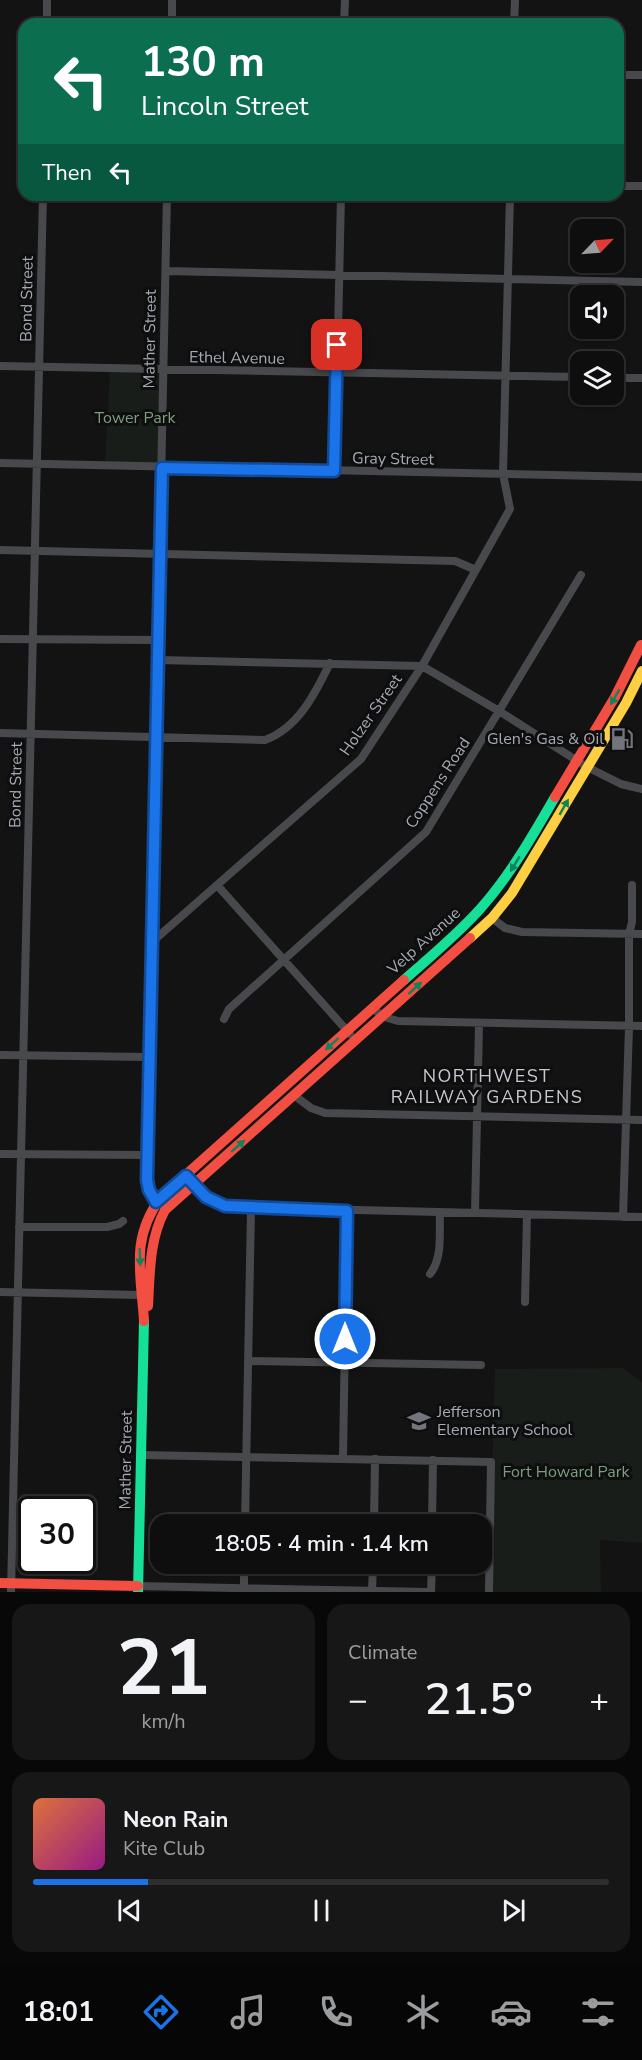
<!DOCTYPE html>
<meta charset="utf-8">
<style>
:root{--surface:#0e0e0f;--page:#171718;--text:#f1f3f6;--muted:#9b9c9e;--line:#2e2e2f;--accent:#1a73e8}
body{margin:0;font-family:"Nunito Sans",sans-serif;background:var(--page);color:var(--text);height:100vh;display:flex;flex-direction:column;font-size:22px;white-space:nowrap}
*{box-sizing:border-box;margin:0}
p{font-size:20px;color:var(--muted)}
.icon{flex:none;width:33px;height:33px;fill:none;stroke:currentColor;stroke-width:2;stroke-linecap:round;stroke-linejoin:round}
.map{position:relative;height:1592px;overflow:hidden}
.drawer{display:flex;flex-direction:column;gap:12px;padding:12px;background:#080808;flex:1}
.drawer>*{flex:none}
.top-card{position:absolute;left:18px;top:18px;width:606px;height:183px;border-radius:18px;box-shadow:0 2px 4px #0004,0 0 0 2px var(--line);background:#0b6e4f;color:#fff;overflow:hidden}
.needle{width:39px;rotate:65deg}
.buttons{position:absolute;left:570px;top:219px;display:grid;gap:12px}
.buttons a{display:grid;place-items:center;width:54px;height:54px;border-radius:12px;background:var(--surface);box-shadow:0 2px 4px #0004,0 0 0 2px var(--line);font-size:30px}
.speed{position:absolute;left:18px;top:1496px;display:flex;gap:12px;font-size:30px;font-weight:700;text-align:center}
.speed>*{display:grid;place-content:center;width:78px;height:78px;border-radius:50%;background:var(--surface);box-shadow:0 2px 4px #0004,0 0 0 2px var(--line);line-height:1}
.speed .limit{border:3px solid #111;border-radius:9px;background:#fff;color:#111}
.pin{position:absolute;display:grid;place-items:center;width:51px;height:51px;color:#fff;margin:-26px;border-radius:12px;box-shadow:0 3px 9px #0006}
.me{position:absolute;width:66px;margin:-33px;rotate:0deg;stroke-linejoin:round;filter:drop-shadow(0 0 4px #0008)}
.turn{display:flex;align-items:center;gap:21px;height:126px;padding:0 24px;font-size:27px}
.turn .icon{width:78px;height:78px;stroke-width:2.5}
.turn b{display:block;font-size:42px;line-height:51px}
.then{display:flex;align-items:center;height:57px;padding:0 24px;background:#0003;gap:12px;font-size:22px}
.big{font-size:45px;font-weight:600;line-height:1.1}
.drawer .card{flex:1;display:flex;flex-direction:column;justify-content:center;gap:9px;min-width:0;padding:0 21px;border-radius:18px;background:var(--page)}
.drawer .dial{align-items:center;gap:0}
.dial b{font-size:78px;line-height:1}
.song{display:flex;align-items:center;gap:18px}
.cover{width:72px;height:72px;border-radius:9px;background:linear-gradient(135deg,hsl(20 70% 55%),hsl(310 70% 35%))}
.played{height:6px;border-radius:3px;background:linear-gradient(90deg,var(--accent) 20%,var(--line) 20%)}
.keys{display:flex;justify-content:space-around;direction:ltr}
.heat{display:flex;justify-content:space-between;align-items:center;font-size:33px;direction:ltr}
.drawer .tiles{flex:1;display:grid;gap:12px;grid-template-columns:1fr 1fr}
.card:last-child{grid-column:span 2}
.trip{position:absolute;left:150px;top:1514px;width:342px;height:60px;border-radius:18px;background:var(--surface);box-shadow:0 2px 4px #0004,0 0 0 2px var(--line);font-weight:600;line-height:60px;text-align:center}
.dock{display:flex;height:96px;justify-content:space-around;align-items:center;background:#060606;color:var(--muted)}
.dock .icon{width:42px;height:42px}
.dock .on{color:var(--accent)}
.dock b{font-size:27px;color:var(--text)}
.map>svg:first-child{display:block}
.green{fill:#181d19}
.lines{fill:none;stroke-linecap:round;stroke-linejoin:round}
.street{stroke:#48494c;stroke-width:8}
.fast{stroke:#16e098;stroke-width:10}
.slow{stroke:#ffcf43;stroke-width:10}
.jam{stroke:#f24e42;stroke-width:10}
.oneway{fill:#12825a}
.route-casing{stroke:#114b97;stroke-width:15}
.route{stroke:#1a73e8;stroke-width:10}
.labels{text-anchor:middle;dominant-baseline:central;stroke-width:6;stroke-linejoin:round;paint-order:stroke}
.street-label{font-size:16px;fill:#a5aab4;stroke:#0e0e0f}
.park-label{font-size:16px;fill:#7d9e7e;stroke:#0e0e0f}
.poi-label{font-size:16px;fill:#a5aab4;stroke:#0e0e0f;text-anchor:end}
.neighbourhood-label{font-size:18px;letter-spacing:1.5px;fill:#c6c9d0;stroke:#0e0e0f}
</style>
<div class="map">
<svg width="642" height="1592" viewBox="0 0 642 1592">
<rect width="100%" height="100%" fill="#131314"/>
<path class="green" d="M110 368 164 370 162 468 105 466Z
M623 1368 642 1382V1543L600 1540 601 1592H489L495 1369Z"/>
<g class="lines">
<path class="street" d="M47 24V0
M172 24V0
M344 24 345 0
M514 24 515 0
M618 75H642
M618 186H642
M166 271 642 282
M0 366 580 377
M614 378H642
M0 463 642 477
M335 471 341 195
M0 550 455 561 476 570
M0 639 158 640
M158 660 422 666 499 711 587 767 621 784 642 789
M0 733 265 740C298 728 315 694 330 663
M217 885 350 1034
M492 918 505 928 522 932 642 934
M152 942 361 759 422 666 510 509 503 474 510 195
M372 1008 384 1017 398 1021 642 1026
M224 1019 229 1009 426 832 581 575
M0 1055 149 1057
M295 1096 311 1108 325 1113 642 1120
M0 1154 147 1155
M191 1181 212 1201 230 1207 642 1217
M159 1204C145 1189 148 1174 147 1155L167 195
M475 1212 479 1024
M623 1217 629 1026V934L632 922V885
M19 1227H107L119 1224 123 1221
M430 1274C443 1258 439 1233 440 1213
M0 1292 141 1295
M525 1302 527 1215
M248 1361 481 1365
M141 1455 491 1462 489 1592
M343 1458 347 1211
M245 1524 251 1209
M374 1524 375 1459
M432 1524 433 1460
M138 1586 428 1592
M244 1591V1563
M11 1592 43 195
M372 1592 373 1563
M431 1592 432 1563"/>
<path class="fast" d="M404 980C430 957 458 934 481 908 511 874 533 835 555 797
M138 1592 144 1321"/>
<path class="slow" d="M470 938 492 918 512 893 626 703 642 671"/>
<path class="jam" d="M555 797 615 697 641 645
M148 1306C150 1273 149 1240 165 1210L470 938
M144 1321C141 1273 130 1239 161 1197L404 980
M0 1583 138 1586"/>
</g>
<defs><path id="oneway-solid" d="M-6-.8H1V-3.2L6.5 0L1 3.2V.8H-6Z" transform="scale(1.5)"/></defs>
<g class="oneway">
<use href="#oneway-solid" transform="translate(615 697) rotate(120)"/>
<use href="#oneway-solid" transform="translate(564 807) rotate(-60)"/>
<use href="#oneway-solid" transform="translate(515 864) rotate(121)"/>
<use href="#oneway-solid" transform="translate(415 988) rotate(-42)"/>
<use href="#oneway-solid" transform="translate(332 1044) rotate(138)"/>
<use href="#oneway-solid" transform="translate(238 1146) rotate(-41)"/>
<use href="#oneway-solid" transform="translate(140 1257) rotate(88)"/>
</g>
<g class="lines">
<g class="route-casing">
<path id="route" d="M337 345 334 471 162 468 147 1180 149 1190 156 1202 186 1176 206 1197 225 1206 347 1211 345 1339"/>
</g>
<use href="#route" class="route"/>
</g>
<defs>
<g id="fuel-bare" transform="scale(1.8)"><path d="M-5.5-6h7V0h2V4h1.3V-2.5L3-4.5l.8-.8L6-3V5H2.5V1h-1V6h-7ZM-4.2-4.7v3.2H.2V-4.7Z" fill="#72757c" stroke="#0e0e0f" stroke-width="2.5" paint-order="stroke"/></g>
<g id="school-bare" transform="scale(1.8)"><path d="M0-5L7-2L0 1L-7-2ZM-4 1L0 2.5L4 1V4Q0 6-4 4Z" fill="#72757c" stroke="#0e0e0f" stroke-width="2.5" paint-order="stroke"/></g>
</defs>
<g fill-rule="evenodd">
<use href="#fuel-bare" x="622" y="739"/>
<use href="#school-bare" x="419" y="1421"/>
</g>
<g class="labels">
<g class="street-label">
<text transform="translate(27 299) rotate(-89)">Bond Street</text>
<text transform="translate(150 339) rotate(-89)">Mather Street</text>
<text transform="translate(237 358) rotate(1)">Ethel Avenue</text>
<text transform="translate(393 459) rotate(1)">Gray Street</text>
<text transform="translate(371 715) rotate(-55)">Holzer Street</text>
<text transform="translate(438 783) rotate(-57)">Coppens Road</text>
<text transform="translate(16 785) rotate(-89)">Bond Street</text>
<text transform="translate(424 941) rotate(-42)">Velp Avenue</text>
<text transform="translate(126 1460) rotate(-89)">Mather Street</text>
</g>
<g class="park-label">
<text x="135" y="418">Tower Park</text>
<text x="566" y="1472">Fort Howard Park</text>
</g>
<g class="poi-label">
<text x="604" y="739">Glen's Gas &amp; Oil</text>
<text x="437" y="1412" text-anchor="start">Jefferson<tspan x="437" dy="18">Elementary School</tspan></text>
</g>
<g class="neighbourhood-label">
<text x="487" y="1076">NORTHWEST<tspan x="487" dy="21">RAILWAY GARDENS</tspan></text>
</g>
</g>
</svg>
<div class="buttons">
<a><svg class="needle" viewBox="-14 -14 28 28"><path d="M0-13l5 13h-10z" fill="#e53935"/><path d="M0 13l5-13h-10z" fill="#9b9c9e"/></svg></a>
<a><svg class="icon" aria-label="sound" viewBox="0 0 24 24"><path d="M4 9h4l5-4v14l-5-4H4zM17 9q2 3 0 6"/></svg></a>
<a><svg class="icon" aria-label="layers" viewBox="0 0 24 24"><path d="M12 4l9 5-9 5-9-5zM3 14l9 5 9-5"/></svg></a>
</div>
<div class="speed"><div class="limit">30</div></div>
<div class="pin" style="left:337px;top:345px;background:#d93025"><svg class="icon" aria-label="arrive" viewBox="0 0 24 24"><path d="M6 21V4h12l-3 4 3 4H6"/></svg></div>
<svg class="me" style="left:345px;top:1339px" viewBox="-20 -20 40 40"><circle r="17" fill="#1a73e8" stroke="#fff" stroke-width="3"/><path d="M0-11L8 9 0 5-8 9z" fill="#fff"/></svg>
<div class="trip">18:05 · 4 min · 1.4 km</div>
<div class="top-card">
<div class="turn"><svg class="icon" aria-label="left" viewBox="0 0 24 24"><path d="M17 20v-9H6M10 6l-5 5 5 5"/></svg><div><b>130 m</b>Lincoln Street</div></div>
<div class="then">Then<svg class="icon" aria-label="left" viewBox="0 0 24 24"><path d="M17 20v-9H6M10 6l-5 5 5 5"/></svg></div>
</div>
</div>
<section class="drawer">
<div class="tiles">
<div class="card dial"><b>21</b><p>km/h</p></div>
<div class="card"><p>Climate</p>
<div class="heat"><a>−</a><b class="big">21.5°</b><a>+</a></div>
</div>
<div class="card">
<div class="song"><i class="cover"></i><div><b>Neon Rain</b><p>Kite Club</p></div></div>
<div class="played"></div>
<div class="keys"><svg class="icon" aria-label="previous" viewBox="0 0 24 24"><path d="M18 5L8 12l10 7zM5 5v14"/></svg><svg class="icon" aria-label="pause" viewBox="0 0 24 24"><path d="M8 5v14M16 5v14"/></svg><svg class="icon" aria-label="next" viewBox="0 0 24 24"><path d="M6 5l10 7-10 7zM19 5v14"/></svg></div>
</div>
</div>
</section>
<nav class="dock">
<b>18:01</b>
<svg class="icon on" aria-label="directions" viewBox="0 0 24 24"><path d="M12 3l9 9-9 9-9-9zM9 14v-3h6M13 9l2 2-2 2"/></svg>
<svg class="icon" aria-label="music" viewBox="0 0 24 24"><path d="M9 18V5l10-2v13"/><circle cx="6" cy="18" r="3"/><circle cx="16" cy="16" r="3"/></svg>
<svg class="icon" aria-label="phone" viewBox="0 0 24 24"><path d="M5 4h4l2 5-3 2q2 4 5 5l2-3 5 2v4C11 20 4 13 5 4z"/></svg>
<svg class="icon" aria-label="climate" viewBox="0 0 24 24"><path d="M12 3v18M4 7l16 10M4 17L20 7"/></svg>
<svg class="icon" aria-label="car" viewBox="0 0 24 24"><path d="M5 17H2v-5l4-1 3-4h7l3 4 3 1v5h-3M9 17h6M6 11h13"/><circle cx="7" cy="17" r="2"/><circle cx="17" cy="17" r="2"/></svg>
<svg class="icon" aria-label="filters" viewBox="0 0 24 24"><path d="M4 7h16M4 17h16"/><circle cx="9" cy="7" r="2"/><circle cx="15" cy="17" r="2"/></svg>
</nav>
